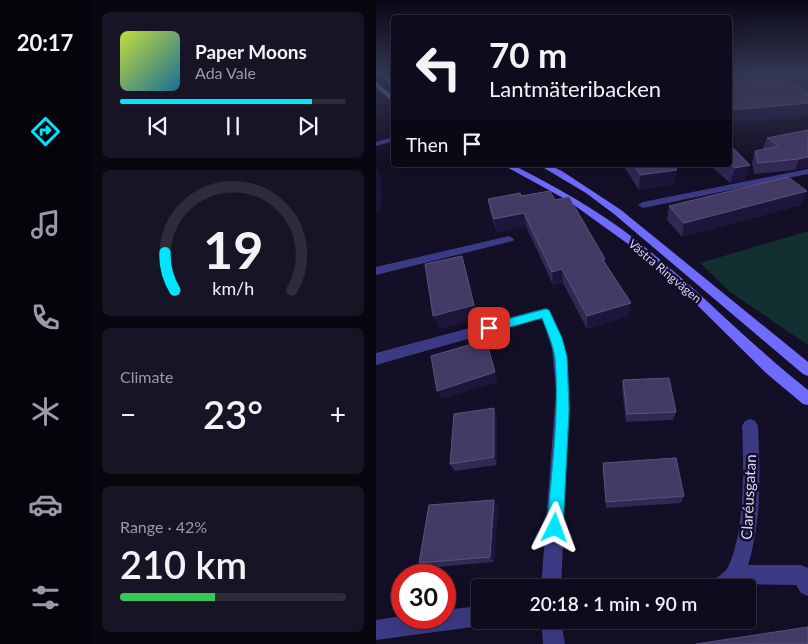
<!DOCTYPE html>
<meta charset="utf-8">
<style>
:root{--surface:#0e0b1c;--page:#171425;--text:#f1f3f6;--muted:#9b9ba3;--line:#2e2b3b;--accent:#00e5ff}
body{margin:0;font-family:Lato,sans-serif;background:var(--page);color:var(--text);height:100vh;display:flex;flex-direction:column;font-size:19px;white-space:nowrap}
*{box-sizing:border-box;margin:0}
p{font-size:16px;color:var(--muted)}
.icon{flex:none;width:28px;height:28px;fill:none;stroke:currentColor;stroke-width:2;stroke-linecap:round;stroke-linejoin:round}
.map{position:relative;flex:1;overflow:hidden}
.sheet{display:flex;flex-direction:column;gap:12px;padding:12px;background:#08060f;width:286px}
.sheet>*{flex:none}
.top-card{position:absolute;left:15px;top:15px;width:341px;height:152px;border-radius:5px;box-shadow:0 5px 20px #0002,0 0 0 1px var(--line);background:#0e0b1c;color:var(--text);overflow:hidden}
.speed{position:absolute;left:15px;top:564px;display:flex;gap:10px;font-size:25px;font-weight:700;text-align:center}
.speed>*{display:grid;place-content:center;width:65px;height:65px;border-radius:50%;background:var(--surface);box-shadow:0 5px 20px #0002,0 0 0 1px var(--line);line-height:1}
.speed .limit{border:8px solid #d22;background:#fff;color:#111}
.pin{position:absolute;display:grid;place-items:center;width:42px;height:42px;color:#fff;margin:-21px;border-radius:10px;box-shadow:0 2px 8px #0006}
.me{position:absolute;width:55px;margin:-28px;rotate:3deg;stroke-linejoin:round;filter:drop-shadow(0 0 4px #0008)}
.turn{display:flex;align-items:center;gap:18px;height:105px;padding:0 15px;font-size:22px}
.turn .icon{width:65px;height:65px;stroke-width:2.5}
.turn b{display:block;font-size:35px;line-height:42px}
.then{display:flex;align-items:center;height:48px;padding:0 15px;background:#0003;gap:10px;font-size:19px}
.big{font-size:38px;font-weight:600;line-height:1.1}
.sheet .tile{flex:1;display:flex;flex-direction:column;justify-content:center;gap:8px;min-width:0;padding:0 18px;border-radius:8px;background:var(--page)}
.sheet .dial{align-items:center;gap:0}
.dial svg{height:130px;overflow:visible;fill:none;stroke:var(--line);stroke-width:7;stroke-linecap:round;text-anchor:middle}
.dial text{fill:var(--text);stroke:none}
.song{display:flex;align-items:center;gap:15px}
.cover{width:60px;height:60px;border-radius:8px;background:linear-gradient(135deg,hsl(70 70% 55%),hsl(200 70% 35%))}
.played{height:5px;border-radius:2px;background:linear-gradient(90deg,var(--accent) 85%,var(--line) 85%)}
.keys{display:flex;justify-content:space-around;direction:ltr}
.heat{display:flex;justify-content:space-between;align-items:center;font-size:28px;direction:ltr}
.charge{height:8px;border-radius:4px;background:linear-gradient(90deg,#34c759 42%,var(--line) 0)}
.trip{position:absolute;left:95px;top:579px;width:285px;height:50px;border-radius:5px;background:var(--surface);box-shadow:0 5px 20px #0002,0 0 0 1px var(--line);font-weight:600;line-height:50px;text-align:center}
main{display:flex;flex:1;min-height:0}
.tabs{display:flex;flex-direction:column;width:90px;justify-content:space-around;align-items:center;background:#06040b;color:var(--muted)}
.tabs .icon{width:35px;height:35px}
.tabs .current{color:var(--accent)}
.tabs b{font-size:22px;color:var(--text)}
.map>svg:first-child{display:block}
.green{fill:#12302f}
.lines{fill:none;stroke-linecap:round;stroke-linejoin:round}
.street{fill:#3d3a85;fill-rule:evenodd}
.secondary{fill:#6f6bff;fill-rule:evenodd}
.wall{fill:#312854}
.shaded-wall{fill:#1d163a}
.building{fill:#433a66;stroke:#5a527e}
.route{fill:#00e5ff;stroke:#0095a6}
.labels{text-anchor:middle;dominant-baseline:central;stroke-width:5;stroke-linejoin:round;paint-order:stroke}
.street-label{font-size:12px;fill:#d9d4ff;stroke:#130f26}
.near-street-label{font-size:15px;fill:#d9d4ff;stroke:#130f26}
</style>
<main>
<nav class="tabs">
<b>20:17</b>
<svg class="icon current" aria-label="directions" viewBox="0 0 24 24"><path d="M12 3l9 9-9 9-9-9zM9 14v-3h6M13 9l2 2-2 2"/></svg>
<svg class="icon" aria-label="music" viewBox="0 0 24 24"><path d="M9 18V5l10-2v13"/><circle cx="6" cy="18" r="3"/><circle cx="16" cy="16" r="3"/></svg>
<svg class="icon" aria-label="phone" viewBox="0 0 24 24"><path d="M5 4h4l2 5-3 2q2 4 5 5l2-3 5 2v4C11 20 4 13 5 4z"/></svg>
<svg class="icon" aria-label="climate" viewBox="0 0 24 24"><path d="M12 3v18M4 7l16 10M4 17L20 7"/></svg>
<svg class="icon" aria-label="car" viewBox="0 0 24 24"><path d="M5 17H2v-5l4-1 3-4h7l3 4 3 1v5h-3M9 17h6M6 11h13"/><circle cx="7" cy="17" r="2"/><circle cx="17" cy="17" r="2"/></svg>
<svg class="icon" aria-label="filters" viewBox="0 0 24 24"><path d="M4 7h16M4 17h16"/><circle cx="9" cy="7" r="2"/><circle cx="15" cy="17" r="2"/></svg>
</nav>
<section class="sheet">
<div class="tile">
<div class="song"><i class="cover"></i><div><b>Paper Moons</b><p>Ada Vale</p></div></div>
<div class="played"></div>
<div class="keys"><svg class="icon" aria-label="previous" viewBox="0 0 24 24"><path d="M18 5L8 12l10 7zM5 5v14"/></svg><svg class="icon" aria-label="pause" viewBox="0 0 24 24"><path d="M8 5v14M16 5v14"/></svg><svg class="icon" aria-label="next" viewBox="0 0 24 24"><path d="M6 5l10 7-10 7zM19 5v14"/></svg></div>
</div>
<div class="tile dial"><svg viewBox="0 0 100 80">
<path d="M14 69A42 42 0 1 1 86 69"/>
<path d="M14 69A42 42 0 0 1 8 46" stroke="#00e5ff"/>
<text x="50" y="56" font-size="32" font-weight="700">19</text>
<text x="50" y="72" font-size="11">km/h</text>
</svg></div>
<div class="tile"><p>Climate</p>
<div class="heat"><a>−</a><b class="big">23°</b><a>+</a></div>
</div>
<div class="tile"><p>Range · 42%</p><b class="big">210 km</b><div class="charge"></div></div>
</section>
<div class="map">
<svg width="432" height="644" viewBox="0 0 432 644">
<rect width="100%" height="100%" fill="#130f26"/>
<path class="green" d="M396 73H432V95Z
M432 231V345L354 292 324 263Z"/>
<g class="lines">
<path class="street" d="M18 137V141L0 146V142Z
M432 169V174L267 208 262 205 267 202Z
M133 236 138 239 137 241 0 275V267Z
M169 308 173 310C202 361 193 418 190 473 188 511 187 550 185 588H165L180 391 176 349 166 318 0 365V353Z
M374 419 379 421 382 426C384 472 386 520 372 565H425L432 568V596L425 593 420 585 363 584 358 588H332C337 577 349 575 353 565 369 530 368 465 366 426L369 421Z
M104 606V620H113L111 623 104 626 0 640V620L26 616 69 618V610Z
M165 620H185L189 644H167Z"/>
<path class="secondary" d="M2 73H8L18 82V88Z
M0 82 18 97V103L0 87Z
M127 165H137C180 187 222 210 260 240 320 287 372 343 432 390V405L427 404 390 373 315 299 252 244 191 200Z
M163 165H173L186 171 245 210 432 362V376L427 374 238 214 210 193Z"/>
</g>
<path class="wall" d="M354 73H399L354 123Z
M432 130V167L419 170 378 174 376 162 379 151 388 149 387 148 391 138Z
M354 145 374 165 369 180 354 183 334 165H354Z
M247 165H297L298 185 263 190Z
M145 196 179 200 228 262 253 316 211 329 187 283 177 285 150 226 121 232 114 212 112 199Z
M425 205 306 237 291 220 293 206Z
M247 380 300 412 297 420 250 422 246 389Z
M118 408 121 417V465L79 471 74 464Z
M227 463 308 496 305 503 230 508 227 470Z
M122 506 118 562 50 568 43 563Z"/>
<path class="shaded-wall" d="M432 103V116L354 123V120L356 110Z
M432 157V167L419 170 423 159Z
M0 165 6 178 4 189 6 192 4 211 1 212 0 222Z
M374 165 369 180 354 183 359 168Z
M301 170 298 185 263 190 264 175Z
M431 191 425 205 306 237 308 223Z
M148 213 150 226 121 232 118 219Z
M86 256 90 269 102 319 63 329 57 316Z
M186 269 187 283 177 285 176 272Z
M255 303 253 316 211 329V316Z
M110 340 122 382 66 399 61 391Z
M118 408 121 417V465L118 457Z
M118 500 122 506 118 562 114 557Z"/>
<path class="building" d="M354 73H399L432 93V103L356 110 354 108Z
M432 130V157L423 159 382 163 379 151 403 146 391 138Z
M354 145 374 165 359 168 354 164Z
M258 165H297L301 170 264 175Z
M412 177 431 191 308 223 293 206Z
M174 191 179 200 193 197 229 259 227 260 255 303 211 316 186 269 176 272 148 213 118 219 112 199 144 193 145 196Z
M86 256 98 305 57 316 49 264Z
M110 340 119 372 61 391 55 356Z
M293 378 300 412 251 414 247 380Z
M118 408V457L74 464 78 414Z
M300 458 308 496 230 502 227 463Z
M118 500 114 557 43 563 53 505Z
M432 627V644H320Z"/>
<linearGradient id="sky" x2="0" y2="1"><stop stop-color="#0a0815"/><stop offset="0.45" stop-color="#333752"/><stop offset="1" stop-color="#333752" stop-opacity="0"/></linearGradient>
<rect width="432" height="163" fill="url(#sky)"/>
<path class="route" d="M170 309 173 310 186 338 191 357 193 410 187 528 185 534 179 536 173 534 171 528C175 472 184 414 179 358 177 344 171 331 166 318L113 333 107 328 113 324Z"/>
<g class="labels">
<g class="street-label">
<text transform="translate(289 271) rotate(40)">Västra Ringvägen</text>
</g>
<g class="near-street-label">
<text transform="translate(372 497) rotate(-87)">Claréusgatan</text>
</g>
</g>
</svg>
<div class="speed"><div class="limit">30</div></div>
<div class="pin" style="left:113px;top:328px;background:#d93025"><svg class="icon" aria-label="arrive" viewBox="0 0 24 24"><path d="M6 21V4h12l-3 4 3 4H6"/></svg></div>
<svg class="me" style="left:179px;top:528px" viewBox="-20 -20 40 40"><path d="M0-17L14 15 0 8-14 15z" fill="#00e5ff" stroke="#fff" stroke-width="4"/></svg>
<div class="trip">20:18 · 1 min · 90 m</div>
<div class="top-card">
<div class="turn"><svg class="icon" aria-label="left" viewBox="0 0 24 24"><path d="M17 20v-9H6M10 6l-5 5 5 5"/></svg><div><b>70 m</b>Lantmäteribacken</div></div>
<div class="then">Then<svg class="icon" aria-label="arrive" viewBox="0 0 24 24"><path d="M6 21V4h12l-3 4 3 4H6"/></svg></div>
</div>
</div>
</main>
